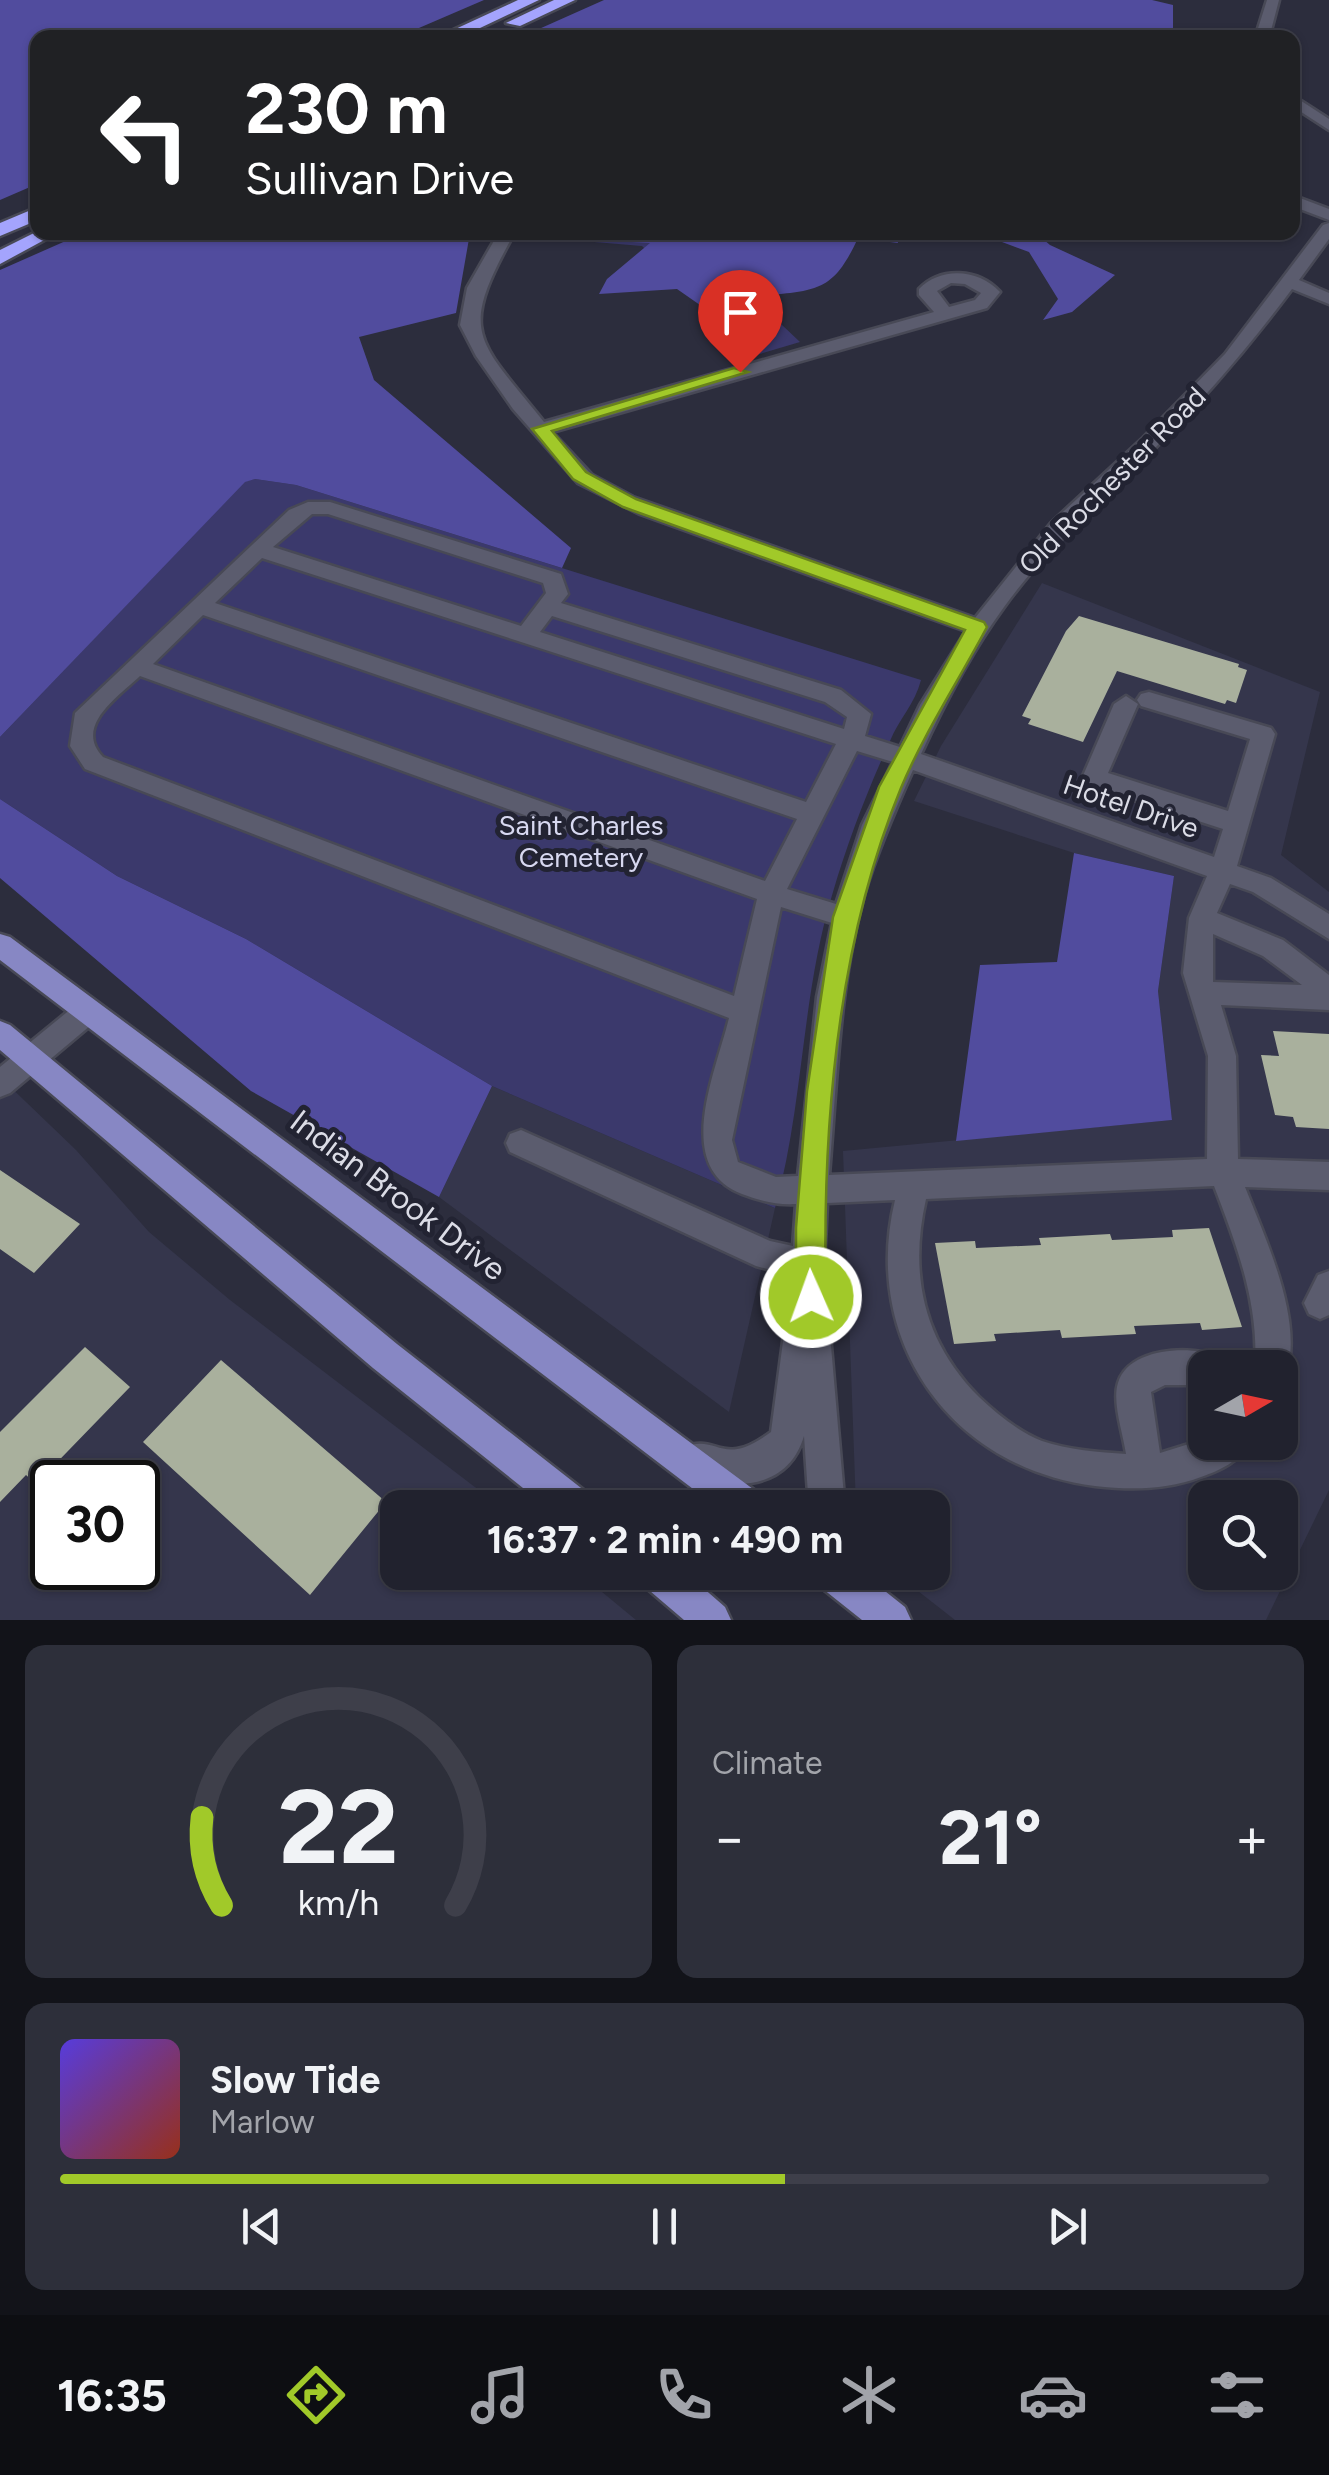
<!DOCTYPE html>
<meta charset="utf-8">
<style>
:root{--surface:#21222e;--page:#2d2f3a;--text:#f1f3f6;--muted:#a2a4aa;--line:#3e3f4a;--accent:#a1c929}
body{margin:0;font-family:Figtree,sans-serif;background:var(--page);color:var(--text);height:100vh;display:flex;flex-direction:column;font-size:38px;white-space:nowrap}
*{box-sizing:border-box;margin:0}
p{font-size:32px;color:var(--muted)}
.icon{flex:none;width:55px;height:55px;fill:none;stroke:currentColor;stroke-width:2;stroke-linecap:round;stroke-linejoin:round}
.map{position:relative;height:1620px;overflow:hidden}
.drawer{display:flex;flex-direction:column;gap:25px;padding:25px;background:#121319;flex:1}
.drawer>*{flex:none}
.top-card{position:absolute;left:30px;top:30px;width:1270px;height:210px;border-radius:20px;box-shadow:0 2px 8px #0004,0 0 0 2px var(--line);background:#202124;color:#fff;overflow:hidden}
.needle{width:65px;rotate:81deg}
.buttons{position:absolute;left:1188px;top:1350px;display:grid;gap:20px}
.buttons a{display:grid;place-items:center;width:110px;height:110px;border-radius:20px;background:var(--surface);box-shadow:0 2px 8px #0004,0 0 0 2px var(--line);font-size:50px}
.speed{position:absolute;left:30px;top:1460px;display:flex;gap:20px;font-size:50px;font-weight:700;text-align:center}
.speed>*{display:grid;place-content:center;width:130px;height:130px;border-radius:50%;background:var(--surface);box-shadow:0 2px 8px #0004,0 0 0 2px var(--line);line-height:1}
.speed .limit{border:5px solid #111;border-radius:15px;background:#fff;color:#111}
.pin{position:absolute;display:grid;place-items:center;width:85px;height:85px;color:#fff;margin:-102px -42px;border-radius:50% 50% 50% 0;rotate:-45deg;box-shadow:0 0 10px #0007}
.pin .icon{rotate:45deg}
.me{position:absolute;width:110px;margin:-55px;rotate:358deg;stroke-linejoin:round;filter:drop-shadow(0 0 8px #0008)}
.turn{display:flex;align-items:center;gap:35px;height:210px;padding:0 50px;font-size:45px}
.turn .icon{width:130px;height:130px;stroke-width:2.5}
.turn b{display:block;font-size:70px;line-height:85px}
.big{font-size:75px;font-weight:700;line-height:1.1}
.drawer .widget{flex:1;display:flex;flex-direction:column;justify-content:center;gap:15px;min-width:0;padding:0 35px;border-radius:20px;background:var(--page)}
.drawer .dial{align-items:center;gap:0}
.dial svg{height:260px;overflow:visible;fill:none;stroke:var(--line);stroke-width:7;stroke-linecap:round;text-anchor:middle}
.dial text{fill:var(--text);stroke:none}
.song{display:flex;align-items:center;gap:30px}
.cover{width:120px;height:120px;border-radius:15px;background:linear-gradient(135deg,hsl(250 70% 55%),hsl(10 70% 35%))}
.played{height:10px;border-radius:5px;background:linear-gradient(90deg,var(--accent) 60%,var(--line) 60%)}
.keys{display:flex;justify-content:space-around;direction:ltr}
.heat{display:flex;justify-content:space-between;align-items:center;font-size:55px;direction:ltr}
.drawer .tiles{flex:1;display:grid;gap:25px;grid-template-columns:1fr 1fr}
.widget:last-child{grid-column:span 2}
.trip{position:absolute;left:380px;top:1490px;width:570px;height:100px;border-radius:20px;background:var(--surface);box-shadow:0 2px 8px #0004,0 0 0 2px var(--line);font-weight:700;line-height:100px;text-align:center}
.menu{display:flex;height:160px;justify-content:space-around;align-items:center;background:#0d0e12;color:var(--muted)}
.menu .icon{width:70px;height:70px}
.menu .current{color:var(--accent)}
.menu b{font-size:45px;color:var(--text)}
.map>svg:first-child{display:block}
.built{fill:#35364c;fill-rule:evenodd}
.green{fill:#3b396c}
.forest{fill:#514c9e}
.building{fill:#a9b09d}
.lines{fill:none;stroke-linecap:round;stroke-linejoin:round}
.minor-casing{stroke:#484956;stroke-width:5}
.major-casing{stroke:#484956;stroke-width:5}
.highway-casing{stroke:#484956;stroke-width:5}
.minor{fill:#5b5c6e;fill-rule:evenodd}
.major{fill:#8787c4;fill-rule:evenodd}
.highway{fill:#a4a4fd;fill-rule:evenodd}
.route{fill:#a1c929;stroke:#69831b;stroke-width:2.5}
.labels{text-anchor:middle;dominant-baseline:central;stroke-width:10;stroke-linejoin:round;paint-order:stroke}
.street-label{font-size:28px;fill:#dbdce6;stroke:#222332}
.park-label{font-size:28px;fill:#d7d8f0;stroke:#222332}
.near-street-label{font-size:32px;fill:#dbdce6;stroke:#222332}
</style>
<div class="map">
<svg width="1329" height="1620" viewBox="0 0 1329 1620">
<rect width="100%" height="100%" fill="#2c2d3d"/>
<path class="built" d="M1042 583 1320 692 1281 855 1329 892V1490L1266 1620H955L895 1573 932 1572V1508L856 1507 843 1151 1172 1120 1158 991 1174 876 1074 853 914 801 941 746ZM1205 1368H1280V1442H1205ZM1205 1498H1280V1572H1205Z
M0 1077 76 1150 149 1232 230 1300 501 1507 398 1508V1572L579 1573 636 1620H0ZM52 1482H138V1568H52Z
M492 1086 775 1208 729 1412 439 1197Z"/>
<path class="green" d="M525 232 795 233 708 255 800 342 753 356 642 246 523 236Z
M255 479 296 485 921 680C915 704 899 719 890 741 868 789 848 841 833 892 801 995 804 1105 775 1208L492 1086 246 939 117 876 0 799V737L245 481Z"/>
<path class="forest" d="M0 0H484L398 37 38 38 37 184 0 200Z
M604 0H1152L1173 5V37H521Z
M86 232 470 233 456 313 359 337 374 380 571 548 562 568 296 485 255 479 245 482 0 737V270Z
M541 232H895L898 243 858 238C833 292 818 290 762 296L766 313 710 312 677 289 599 294 607 279 650 243 540 237Z
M978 233H1036L1050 245 1115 275 1072 312 1043 320 1058 299 1029 252Z
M0 799 117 876 246 939 492 1086 439 1197 251 1091 0 878Z
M1074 853 1174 876 1158 991 1172 1120 956 1141 980 965 1057 962Z"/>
<path class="building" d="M1079 616 1239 664 1238 667 1247 670 1236 703 1227 700 1225 704 1117 671 1083 742 1028 724 1031 719 1022 716 1066 631Z
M1273 1031 1329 1034V1129L1296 1127 1293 1117 1275 1115 1261 1055 1279 1056Z
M0 1170 80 1224 34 1273 0 1249Z
M1209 1228 1242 1327 1202 1330 1200 1323 1134 1326 1136 1334 1062 1338 1060 1330 994 1334 996 1341 954 1344 935 1243 975 1241 976 1248 1041 1245 1039 1238 1110 1234 1112 1240 1173 1237 1172 1230Z
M85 1347 130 1387 36 1484 26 1475 0 1502V1432Z
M221 1360 386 1502 310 1595 143 1442Z"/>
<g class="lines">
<g class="minor-casing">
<path id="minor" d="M1267 0H1279L1269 38H1255Z
M1292 95 1329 119V130L1292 106Z
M1292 195 1329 209V220L1292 206Z
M1329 223V239L1299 280 1329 293V304L1292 289C1250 345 1206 397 1157 446 1104 499 1048 546 1004 607 971 652 944 704 921 754L1214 857 1223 829 1085 784 1082 778 1114 704 1126 696 1138 704 1108 773 1228 811 1250 739 1141 706 1137 700 1141 694 1149 692 1271 728 1275 734 1237 866 1271 878 1329 914V939L1253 892 1230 884 1217 913 1283 940 1329 975V1010L1221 1005 1236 1056 1238 1159 1329 1162V1190L1245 1187C1265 1238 1307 1325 1284 1380L1280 1381V1368H1255C1259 1303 1237 1246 1214 1186L926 1199C909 1274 923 1341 979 1397 997 1414 1019 1432 1042 1441 1068 1450 1099 1452 1126 1454 1123 1433 1112 1402 1118 1383 1128 1348 1190 1345 1217 1356L1221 1368H1205V1385H1165L1151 1392 1160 1453 1205 1439V1442H1248C1240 1462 1220 1470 1201 1477 1166 1490 1131 1490 1095 1486 951 1468 861 1341 895 1200L827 1203 824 1265 845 1508H809L804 1436C787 1493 727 1491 682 1472L677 1460 682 1448C719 1432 720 1470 771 1432L786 1319 795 1306 793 1276 756 1266 510 1152 506 1143 510 1134 521 1130 770 1241 793 1246 796 1204C776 1205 761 1201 742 1194 672 1167 716 1072 729 1018L85 769 70 746 75 713 289 510 308 502H330L561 574 568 594 561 603 841 690 871 714 865 736 900 747 920 705 966 631 640 514 578 483 513 409 476 356 460 325 467 288 499 232H515C458 334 475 336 544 422L934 312 919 295V289C941 266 979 269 1000 292L987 308 552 432 592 475 633 497 975 618 1051 523 1143 438 1225 354 1323 225ZM951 283 965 284 981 293 975 300 949 307 937 291ZM312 514H328L543 583 546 593 521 626 273 547ZM262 558 836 744 806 802 215 603ZM203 615 797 819 765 881 153 664ZM552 616 825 702 847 717 844 729 540 632ZM140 676 757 899 734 996 103 757C73 726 119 696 140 676ZM857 751 893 762 862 825 836 904 787 889ZM913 770 1207 876 1189 918 1183 973 1208 1056 1207 1159 829 1175C837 1081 839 982 865 892 878 849 895 810 913 770ZM781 907 832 923 817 997 798 1176 776 1177 738 1162 732 1140ZM1213 934 1263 956 1302 985 1213 982Z
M87 1000 97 1004 101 1012 97 1020 10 1093 0 1097V1067L77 1004Z
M1329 1271V1315L1320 1319 1309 1314 1304 1303 1318 1275Z"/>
</g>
<g class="major-casing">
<path id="major" d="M0 934 10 937 761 1495 766 1508H718L0 960Z
M0 1021 10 1025 397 1344 590 1495 595 1508H548L373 1368 0 1050Z
M638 1572H685L725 1607 731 1620H684L643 1585Z
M813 1572H861L905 1607 911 1620H862L818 1585Z"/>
</g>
<g class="highway-casing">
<path id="highway" d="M518 0H539L459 38H436Z
M554 0H575L520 26 506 23Z
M38 207V220L0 236V223Z
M38 231 59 232 0 264V250Z"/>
</g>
<use href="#minor" class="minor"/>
<use href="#major" class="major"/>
<use href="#highway" class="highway"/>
</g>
<path class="route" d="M734 368 748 372 552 431 586 472 636 499 984 622 987 627C959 680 924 733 901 788 837 943 822 1131 826 1297L821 1307 811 1311 801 1307 796 1297V1228L807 1091 833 917 879 787 965 630 623 507 573 479 532 429Z"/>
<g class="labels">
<g class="street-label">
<text transform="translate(1112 480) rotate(-45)">Old Rochester Road</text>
<text transform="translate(1131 806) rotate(19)">Hotel Drive</text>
</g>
<g class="park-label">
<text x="581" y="825">Saint Charles<tspan x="581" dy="32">Cemetery</tspan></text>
</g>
<g class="near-street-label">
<text transform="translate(398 1195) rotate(37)">Indian Brook Drive</text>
</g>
</g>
</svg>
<div class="buttons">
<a><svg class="needle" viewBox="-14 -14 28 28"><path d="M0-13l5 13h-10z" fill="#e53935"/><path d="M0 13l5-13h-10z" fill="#a2a4aa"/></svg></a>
<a><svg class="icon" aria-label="search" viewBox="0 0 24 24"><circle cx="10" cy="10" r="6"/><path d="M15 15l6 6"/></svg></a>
</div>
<div class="speed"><div class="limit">30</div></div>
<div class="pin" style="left:740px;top:372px;background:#d93025"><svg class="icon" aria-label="arrive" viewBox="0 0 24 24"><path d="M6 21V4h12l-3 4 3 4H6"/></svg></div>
<svg class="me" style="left:811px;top:1297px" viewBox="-20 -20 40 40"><circle r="17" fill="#a1c929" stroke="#fff" stroke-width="3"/><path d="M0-11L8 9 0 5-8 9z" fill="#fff"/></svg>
<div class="trip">16:37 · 2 min · 490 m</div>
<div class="top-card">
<div class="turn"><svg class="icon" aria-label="left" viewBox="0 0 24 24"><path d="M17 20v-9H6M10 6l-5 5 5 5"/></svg><div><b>230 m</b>Sullivan Drive</div></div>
</div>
</div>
<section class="drawer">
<div class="tiles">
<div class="widget dial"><svg viewBox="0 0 100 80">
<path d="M14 69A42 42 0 1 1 86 69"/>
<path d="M14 69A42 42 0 0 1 8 42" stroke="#a1c929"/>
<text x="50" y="56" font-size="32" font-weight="700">22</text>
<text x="50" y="72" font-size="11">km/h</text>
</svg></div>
<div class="widget"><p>Climate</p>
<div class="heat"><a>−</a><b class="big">21°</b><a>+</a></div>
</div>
<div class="widget">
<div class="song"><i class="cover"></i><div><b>Slow Tide</b><p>Marlow</p></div></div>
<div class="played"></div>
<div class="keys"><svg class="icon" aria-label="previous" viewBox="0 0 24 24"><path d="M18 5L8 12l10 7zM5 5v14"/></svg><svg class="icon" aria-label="pause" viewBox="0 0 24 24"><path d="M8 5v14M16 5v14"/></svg><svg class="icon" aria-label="next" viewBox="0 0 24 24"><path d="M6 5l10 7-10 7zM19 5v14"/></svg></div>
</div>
</div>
</section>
<nav class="menu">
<b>16:35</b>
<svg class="icon current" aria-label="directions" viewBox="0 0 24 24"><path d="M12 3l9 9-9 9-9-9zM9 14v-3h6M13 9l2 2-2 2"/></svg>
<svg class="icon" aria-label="music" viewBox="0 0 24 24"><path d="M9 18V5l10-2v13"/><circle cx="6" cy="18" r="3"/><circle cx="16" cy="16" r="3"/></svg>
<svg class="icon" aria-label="phone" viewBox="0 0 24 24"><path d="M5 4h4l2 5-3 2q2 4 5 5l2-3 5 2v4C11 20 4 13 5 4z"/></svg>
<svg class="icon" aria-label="climate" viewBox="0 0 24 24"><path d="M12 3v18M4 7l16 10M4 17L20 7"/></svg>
<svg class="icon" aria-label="car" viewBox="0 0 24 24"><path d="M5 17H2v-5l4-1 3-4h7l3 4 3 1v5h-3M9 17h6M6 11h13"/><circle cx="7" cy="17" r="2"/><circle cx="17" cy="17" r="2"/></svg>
<svg class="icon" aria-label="filters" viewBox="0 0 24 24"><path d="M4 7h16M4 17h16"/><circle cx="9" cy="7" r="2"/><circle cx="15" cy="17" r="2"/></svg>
</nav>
